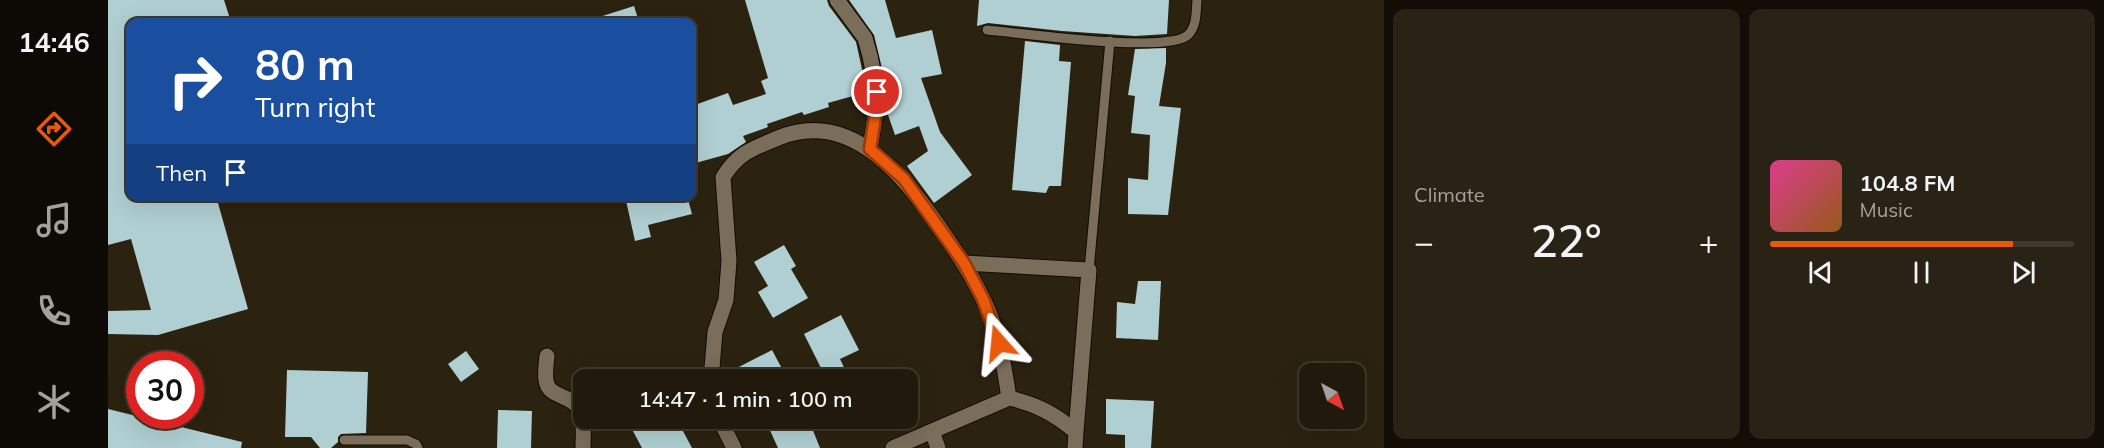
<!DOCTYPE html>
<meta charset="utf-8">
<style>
:root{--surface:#211a0c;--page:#292315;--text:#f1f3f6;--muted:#a2a19d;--line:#3e382d;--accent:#ea580c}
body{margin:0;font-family:Mulish,sans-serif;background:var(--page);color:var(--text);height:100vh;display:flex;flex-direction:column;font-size:22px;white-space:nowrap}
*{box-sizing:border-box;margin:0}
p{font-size:20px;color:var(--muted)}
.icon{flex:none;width:33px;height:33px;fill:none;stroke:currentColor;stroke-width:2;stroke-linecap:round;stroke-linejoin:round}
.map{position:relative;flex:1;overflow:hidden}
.side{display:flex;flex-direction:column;gap:9px;padding:9px;background:#120e07;width:720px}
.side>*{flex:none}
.banner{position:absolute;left:18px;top:18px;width:570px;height:183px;border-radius:12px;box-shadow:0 6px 24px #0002,0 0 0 2px var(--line);background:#1a4fa0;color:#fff;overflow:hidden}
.needle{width:39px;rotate:140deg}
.fabs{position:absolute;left:1191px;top:363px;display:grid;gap:12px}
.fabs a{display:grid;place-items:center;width:66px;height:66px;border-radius:12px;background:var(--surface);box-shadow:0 6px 24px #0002,0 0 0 2px var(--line);font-size:30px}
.speed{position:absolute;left:18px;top:351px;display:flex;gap:12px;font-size:30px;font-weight:700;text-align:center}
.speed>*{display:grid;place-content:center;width:78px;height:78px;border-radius:50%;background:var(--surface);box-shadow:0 6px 24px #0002,0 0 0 2px var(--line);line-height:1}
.speed .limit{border:9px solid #d22;background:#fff;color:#111}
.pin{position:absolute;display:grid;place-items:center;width:51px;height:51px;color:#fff;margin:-26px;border:3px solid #fff;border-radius:50%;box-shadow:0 2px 6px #0007}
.me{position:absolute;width:66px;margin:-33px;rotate:342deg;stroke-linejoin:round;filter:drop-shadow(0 0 4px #0008)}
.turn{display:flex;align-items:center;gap:21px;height:126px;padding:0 30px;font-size:27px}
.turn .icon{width:78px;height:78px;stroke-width:2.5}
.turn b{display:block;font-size:42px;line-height:51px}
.then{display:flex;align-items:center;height:57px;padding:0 30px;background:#0003;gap:12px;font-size:22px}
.big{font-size:45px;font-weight:600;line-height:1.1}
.side .widget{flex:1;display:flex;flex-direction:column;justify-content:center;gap:9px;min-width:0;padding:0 21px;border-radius:12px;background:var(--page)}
.song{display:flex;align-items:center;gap:18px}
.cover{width:72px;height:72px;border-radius:9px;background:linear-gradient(135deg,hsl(330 70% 55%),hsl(30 70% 35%))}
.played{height:6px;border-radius:3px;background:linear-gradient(90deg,var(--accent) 80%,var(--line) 80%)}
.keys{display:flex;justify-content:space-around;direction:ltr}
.heat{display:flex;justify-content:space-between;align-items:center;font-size:33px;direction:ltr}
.side .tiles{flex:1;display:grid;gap:9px;grid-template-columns:repeat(2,1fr)}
.trip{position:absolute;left:465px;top:369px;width:345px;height:60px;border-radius:12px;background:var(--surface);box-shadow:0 6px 24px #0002,0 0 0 2px var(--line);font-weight:600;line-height:60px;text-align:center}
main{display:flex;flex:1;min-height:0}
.dock{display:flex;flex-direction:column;width:108px;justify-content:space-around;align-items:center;background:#0d0a05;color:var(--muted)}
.dock .icon{width:42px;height:42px}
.dock .on{color:var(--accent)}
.dock b{font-size:27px;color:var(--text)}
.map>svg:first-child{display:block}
.building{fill:#b0cfd2}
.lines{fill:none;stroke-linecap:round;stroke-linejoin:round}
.lane-casing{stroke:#140b00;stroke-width:11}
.street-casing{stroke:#140b00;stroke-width:17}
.lane{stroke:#7a6e5a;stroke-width:9}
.street{stroke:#7a6e5a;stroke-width:15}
.route-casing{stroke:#983908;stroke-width:15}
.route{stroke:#ea580c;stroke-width:10}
</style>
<main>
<nav class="dock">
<b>14:46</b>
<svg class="icon on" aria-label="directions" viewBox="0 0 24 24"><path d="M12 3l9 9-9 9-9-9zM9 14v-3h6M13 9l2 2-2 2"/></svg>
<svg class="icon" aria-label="music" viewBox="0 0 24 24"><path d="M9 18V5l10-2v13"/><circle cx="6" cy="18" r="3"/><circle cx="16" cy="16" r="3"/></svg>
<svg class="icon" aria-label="phone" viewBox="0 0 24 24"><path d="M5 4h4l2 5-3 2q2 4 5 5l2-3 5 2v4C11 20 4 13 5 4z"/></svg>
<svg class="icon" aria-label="climate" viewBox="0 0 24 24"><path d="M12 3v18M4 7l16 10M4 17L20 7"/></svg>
</nav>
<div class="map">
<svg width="1276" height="448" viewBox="0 0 1276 448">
<rect width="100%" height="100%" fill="#2c2210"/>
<path class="building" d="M0 0H116L123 22H22V196H108L140 309 50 335 0 334V311L43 310 23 239 0 245Z
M637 0H719L721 6 748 42 759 92 720 103 721 107 696 115 694 112 659 124 660 127 635 136 638 142 620 154 584 164V106L620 93 625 105 658 94 653 81 660 78Z
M741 0H777L788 38 824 30 834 74 813 78 832 132 864 175 826 203 799 166 820 151 811 126 787 135 778 109 779 89 766 35Z
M871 0H1061L1059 34 1027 36 954 31 880 23 869 26Z
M526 6 531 22H486L485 19Z
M917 41 952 45 951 61 963 62 953 186H941L938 193 904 190Z
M1058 48V63L1051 106 1073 108 1060 215 1020 214V178L1040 180 1042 135 1023 133 1027 96 1020 95 1027 49Z
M517 196H579L584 214 540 225 543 237 527 241Z
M676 245 688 266 683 269 700 298 665 318 650 292 660 286 646 262Z
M1030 281H1053L1050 340 1008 338 1009 302 1027 304Z
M733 315 751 350 732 359 742 380H719L696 334Z
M664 350 680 380H633L627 369Z
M358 351 371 369 353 382 340 364Z
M179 370 260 372 258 433 233 434 230 437V442L223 448H212L203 437H177Z
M998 399 1046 401 1043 448H1017V435L998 434Z
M0 409 134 442 133 448H0Z
M390 410 424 411 423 448H389Z
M518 418H568L584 448H534Z
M675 418H700L712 448H670L660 426Z"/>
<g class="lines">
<g class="lane-casing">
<path id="lane" d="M879 30C914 33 1058 54 1080 35 1089 26 1088 12 1089 0
M981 270 1002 41
M236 440H299L308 444 310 448"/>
</g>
<g class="street-casing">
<path id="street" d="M729 0 757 38 762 56 769 91V104L762 149
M856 263 981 270 968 432
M439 356C438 364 437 373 438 380 440 399 465 394 472 410 477 421 475 436 475 448
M603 380 607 332 618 300 621 261 615 177C631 152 644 149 670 138 745 107 799 180 836 234 856 263 875 293 886 326 894 349 897 373 901 398
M901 398C928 404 947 414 968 432L967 448
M611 418 626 448
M824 431 830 448
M785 448 901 398"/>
</g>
<use href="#lane" class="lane"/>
<use href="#street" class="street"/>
</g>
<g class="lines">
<g class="route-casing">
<path id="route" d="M769 92V104L762 149 796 179 856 263 875 299 891 343"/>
</g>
<use href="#route" class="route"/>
</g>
</svg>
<div class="fabs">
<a><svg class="needle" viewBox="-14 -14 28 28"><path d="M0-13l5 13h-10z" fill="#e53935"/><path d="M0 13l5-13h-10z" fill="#a2a19d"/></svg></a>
</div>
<div class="speed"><div class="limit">30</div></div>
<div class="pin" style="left:769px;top:92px;background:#d93025"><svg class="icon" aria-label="arrive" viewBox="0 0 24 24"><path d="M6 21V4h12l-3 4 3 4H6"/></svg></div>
<svg class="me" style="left:891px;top:343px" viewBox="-20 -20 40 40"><path d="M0-17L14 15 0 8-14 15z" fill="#ea580c" stroke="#fff" stroke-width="4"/></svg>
<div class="trip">14:47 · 1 min · 100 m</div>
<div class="banner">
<div class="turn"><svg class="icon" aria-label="right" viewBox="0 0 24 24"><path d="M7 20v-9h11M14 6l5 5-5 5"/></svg><div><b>80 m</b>Turn right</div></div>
<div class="then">Then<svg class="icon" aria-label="arrive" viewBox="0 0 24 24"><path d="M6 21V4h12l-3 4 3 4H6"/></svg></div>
</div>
</div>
<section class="side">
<div class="tiles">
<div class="widget"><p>Climate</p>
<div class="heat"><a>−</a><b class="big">22°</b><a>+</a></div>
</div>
<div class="widget">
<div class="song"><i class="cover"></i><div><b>104.8 FM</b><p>Music</p></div></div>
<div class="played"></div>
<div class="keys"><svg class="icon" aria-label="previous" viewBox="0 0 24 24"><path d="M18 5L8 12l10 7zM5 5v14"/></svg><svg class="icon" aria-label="pause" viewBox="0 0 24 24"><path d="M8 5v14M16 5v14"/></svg><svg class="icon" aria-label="next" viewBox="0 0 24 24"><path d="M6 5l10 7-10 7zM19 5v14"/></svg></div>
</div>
</div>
</section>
</main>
